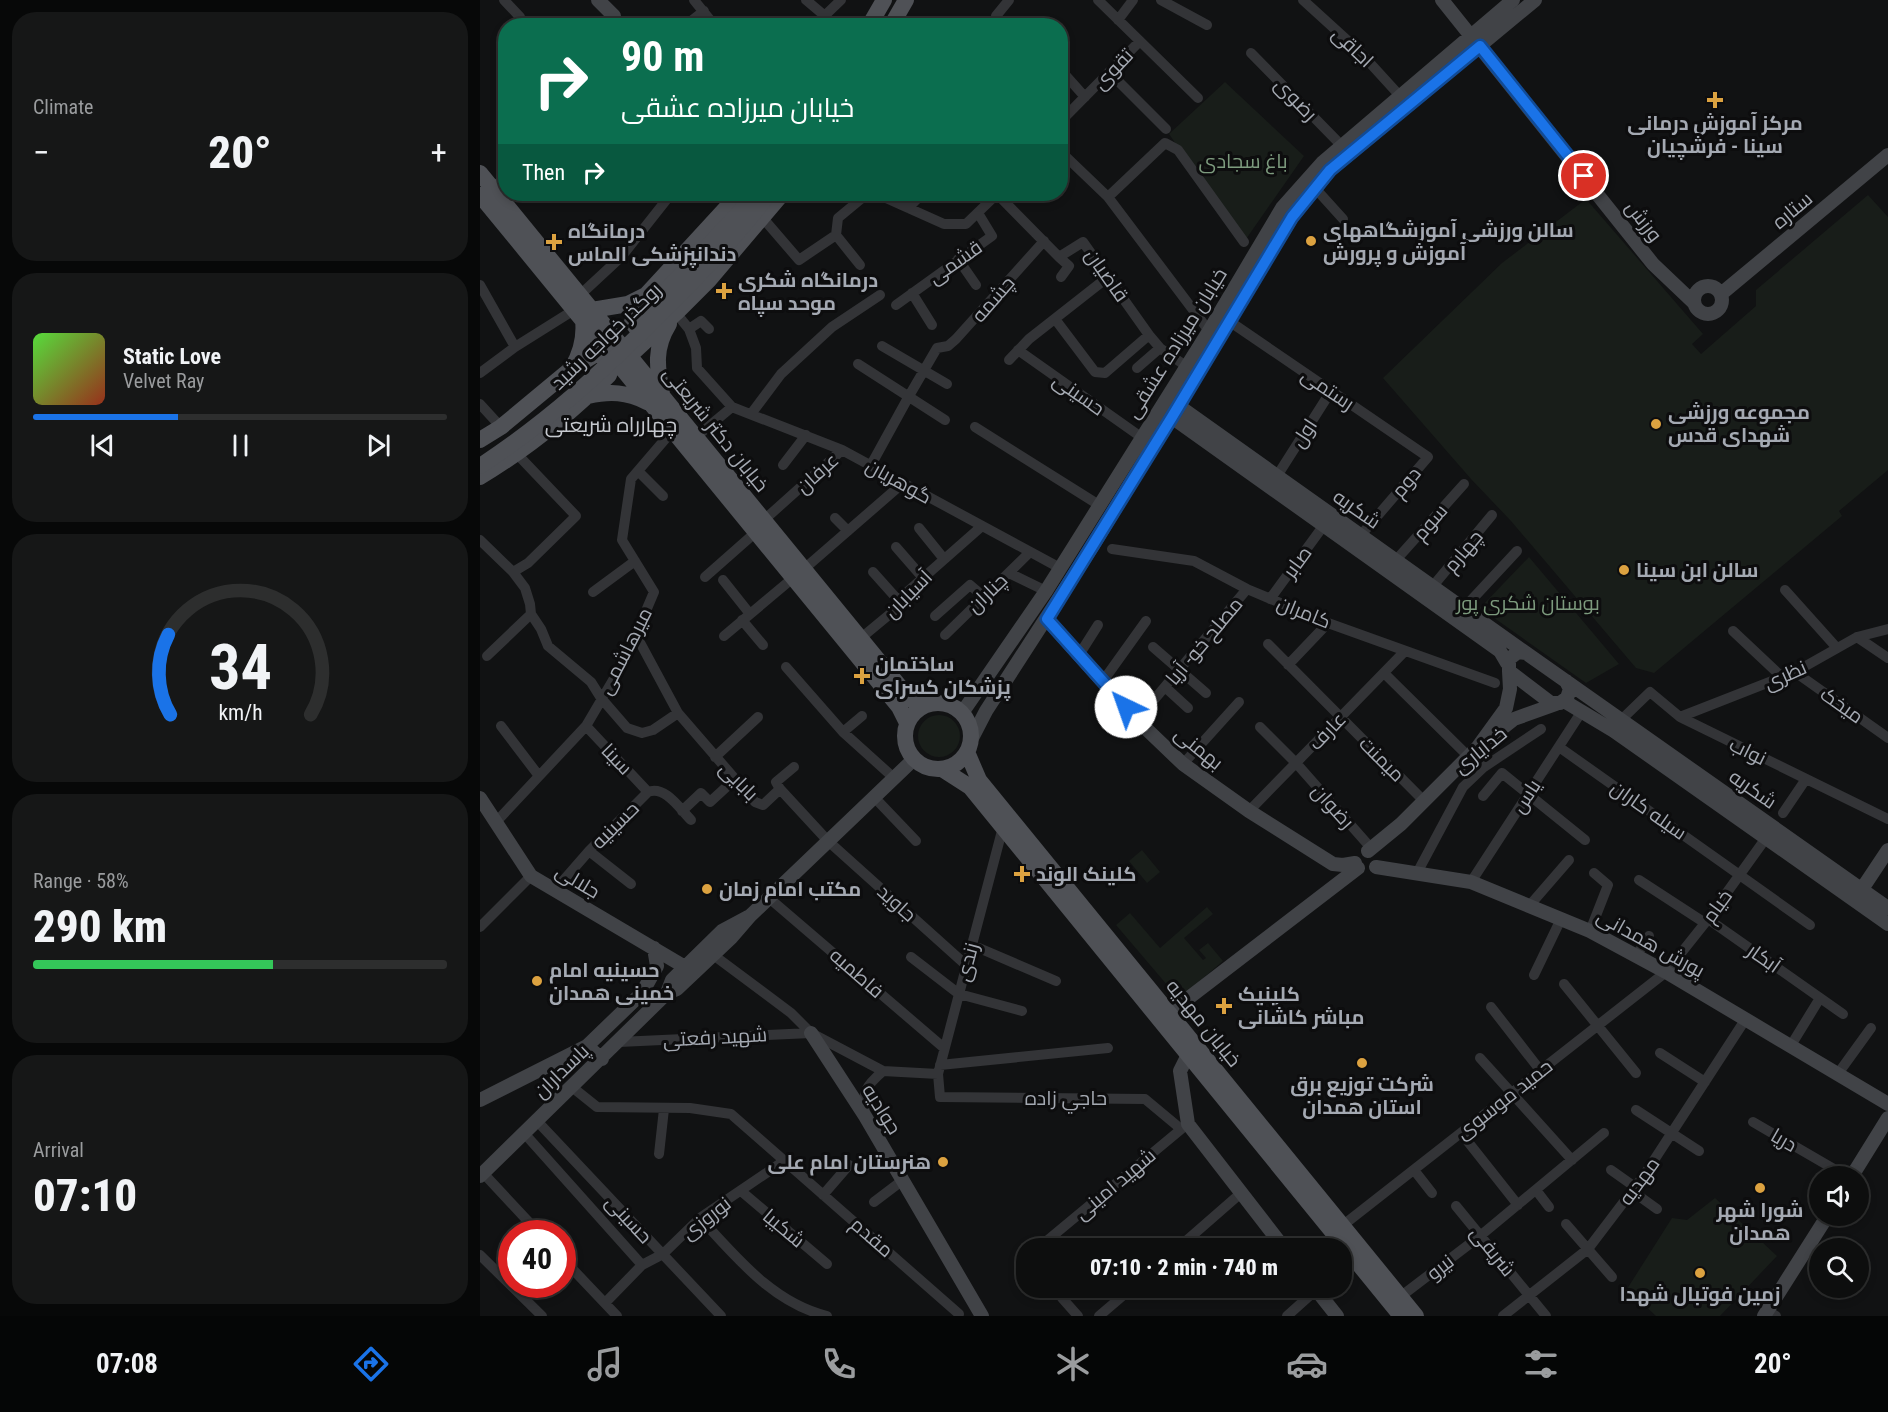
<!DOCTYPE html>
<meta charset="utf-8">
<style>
:root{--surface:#0d0e0e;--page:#161717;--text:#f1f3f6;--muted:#9a9c9e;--line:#2d2e2e;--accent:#1a73e8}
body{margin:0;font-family:"Roboto Condensed",Cairo,sans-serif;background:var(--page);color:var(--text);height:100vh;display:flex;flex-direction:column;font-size:22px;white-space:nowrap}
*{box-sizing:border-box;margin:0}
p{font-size:20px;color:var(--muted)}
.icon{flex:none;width:33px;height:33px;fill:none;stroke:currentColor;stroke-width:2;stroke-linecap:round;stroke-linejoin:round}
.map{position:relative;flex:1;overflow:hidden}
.panel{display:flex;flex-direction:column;gap:12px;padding:12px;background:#070808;width:480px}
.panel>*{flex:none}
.banner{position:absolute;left:18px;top:18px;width:570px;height:183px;border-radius:24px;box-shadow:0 3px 9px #0003,0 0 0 2px var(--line);background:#0b6e4f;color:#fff;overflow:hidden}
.fabs{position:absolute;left:1329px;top:1166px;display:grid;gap:12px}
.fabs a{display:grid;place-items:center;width:60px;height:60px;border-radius:50%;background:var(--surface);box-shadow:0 3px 9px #0003,0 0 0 2px var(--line);font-size:30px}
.speed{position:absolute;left:18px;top:1220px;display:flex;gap:12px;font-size:30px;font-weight:700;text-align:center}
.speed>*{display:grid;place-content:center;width:78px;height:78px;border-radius:50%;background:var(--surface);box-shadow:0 3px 9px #0003,0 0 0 2px var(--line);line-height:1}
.speed .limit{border:9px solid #d22;background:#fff;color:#111}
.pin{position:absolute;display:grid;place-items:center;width:51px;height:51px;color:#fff;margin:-26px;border:3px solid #fff;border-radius:50%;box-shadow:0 2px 6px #0007}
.me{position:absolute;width:66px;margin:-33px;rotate:318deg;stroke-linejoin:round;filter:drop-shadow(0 0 4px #0008)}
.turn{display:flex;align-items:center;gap:21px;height:126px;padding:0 24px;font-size:27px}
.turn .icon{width:78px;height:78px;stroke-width:2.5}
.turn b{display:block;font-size:42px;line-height:51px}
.then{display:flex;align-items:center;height:57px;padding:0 24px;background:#0003;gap:12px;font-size:22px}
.big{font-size:45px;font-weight:800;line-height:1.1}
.panel .card{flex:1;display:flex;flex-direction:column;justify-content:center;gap:9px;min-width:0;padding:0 21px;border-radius:24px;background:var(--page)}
.panel .dial{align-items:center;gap:0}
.dial svg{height:156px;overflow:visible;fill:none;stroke:var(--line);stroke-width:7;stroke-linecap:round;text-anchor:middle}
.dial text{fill:var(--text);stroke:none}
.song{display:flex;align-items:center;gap:18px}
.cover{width:72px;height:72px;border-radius:9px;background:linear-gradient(135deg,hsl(110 70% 55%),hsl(10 70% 35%))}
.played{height:6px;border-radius:3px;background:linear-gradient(90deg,var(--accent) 35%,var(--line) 35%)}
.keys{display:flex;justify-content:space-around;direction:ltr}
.heat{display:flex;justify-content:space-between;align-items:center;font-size:33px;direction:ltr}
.charge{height:9px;border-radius:4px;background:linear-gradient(90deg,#34c759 58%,var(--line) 0)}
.trip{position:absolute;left:536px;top:1238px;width:336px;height:60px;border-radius:24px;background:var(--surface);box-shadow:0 3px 9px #0003,0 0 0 2px var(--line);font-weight:800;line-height:60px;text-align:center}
.dock{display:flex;height:96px;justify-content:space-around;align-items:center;background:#050606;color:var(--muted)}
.dock .icon{width:42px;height:42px}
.dock .on{color:var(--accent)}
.dock b{font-size:27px;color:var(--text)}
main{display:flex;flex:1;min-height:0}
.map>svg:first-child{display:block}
.green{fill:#181d19}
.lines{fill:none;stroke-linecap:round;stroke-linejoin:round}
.street{stroke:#333437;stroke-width:10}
.secondary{stroke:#414347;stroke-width:14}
.primary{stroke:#4f5156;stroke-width:16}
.primary-bridge{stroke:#4f5156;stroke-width:16}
.route-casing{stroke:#114b97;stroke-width:15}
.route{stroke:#1a73e8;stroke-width:10}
.poi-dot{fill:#dca240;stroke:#0d0d0e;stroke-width:2}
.labels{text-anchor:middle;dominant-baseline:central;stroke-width:6;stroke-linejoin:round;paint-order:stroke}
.street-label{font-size:20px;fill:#a4a9b2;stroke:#0d0d0e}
.poi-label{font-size:20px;font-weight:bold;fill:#a4a9b2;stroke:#0d0d0e;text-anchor:start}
.park-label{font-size:20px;fill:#7d9b7e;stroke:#0d0d0e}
.neighbourhood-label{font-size:21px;fill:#c5c8ce;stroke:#0d0d0e}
</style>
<main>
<section class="panel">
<div class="card"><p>Climate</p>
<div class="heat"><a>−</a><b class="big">20°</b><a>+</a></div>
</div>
<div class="card">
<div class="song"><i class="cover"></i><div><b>Static Love</b><p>Velvet Ray</p></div></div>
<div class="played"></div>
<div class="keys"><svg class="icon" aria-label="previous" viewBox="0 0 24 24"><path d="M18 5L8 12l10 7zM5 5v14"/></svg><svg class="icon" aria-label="pause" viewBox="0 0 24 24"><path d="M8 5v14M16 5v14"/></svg><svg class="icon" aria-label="next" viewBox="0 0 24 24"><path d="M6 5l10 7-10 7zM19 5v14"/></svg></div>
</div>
<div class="card dial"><svg viewBox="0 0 100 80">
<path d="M14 69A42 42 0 1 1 86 69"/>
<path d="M14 69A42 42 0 0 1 13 28" stroke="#1a73e8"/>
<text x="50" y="56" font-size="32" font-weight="700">34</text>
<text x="50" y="72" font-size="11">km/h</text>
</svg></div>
<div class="card"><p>Range · 58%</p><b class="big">290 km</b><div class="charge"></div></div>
<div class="card"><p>Arrival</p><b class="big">07:10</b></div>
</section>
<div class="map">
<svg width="1408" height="1316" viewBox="0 0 1408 1316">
<rect width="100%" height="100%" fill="#111213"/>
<path class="green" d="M745 82 824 156 764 242 689 134Z
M1388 195 1408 217V470L1359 511 1362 516 1174 673 1156 668 1031 521 991 479 903 378 1022 263 1106 199 1223 334 1212 344 1221 354 1276 306V290Z
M1049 557 1139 664 1106 683 1000 608Z
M438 736a21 21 0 1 1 42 0a21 21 0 1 1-42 0Z
M662 850 680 872 667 883 649 861Z
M727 907 733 914 704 938 723 960 726 958 719 950 728 943 743 961 699 999 636 925 650 913 680 948Z
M1235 1198 1297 1256 1240 1316H1176L1147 1289 1192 1218 1207 1220Z"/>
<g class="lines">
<path class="street" d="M24 0 40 17
M214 0 235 26
M326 0 345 16
M618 0 718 98
M681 0 727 25
M823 0 879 51 920 96
M516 16 529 0
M638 20 653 0
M205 26 224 11
M258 26 261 23
M334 26 361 0
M771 53 862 146
M580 69 605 97
M629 72 686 129
M580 122 660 41
M580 151 628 197 729 331
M835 188 863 219
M397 194 464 224H486L517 194
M517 194 579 257 603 242 669 335 680 348 706 366
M628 197 685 143 698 150 764 242
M428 208 442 194
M282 217 319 260 356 235 358 218 387 194
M356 235 380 265
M579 257 589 266 581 277
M478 259 496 285
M0 285 35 347
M432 293 452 325
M100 295 142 256 191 194
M416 305 512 236 498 213
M196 313 209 329 216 348 217 368 252 407 362 450 580 568
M575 319 615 372 625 373 669 335
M749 321 948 457 881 535
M209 329 221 321 229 329
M402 346 467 384
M538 350 661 437
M529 360 549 339 628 277
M378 364 465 420
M657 368 680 348
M0 373 35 347 94 310
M0 404 21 427
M271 414 301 374 352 327 400 295
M495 427 619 505
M216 437 252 407
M303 465 326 435
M391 465 429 396 457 348 468 346 476 339 564 241
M158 471 183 496
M797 476 851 391
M355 518 368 531
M284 520 362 450
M439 528 464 559
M0 540 33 572 45 588 50 604 51 614 61 629 68 646 111 682 121 698 147 728 162 733 173 730 198 713 156 635
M416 547 443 578
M632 549 714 561 767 589 848 623 1015 683
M916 560 984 484
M324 569 423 483
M33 572 48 563 96 516 37 454
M393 572 418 600
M529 573 566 591
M225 577 276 532
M243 580 270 614
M953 586 1012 515
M1305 590 1357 648
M113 592 155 561
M790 599 844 525
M984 608 1037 551
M455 616 490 585 504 597
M262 620 283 645
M1253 631 1302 677
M465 635 550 552
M244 636 313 578
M1377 637 1408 658
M381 638 416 609 418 600 502 526
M788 644 944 801
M673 647 726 693
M599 655 618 625
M7 656 51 614
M808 665 848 623
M306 667 363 732 414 778
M1315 672 1408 738
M904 673 989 757
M623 681 666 621
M685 687 708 708
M198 713 275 802 283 805 300 789 348 841 486 965
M1200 717 1315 672 1377 637 1408 629
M657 720 767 589
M1141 720 1170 692 1200 717 1408 819
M21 726 59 776
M106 726 168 792
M780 727 816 763 891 848
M363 732 382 716
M1079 747 1330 925
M235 757 278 717
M703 764 759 702
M300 789 296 782 314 767
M1003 796 1022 773 1105 840
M394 797 436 841
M202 811 221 793 230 802 255 779
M769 811 925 651
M1303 813 1326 779
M16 822 106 726 146 658 174 592 142 540 151 479 193 430
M523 827 458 1074 460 1097 665 1099 701 1129
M109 851 151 884
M937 873 983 787 1004 767 1061 729
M1159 880 1225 923
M991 882 1102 711
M75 890 109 851 168 792C185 785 200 809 211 820
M289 898 464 1048
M1050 905 1089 860
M1228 919 1363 1014
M0 927 51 876
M1110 931 1128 885 1114 873
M492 945 576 981
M232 954 311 1013 331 1033 403 1071 458 1074
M1156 956 1169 936
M431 957 479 994 542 1011
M1054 975 1081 919
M1084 984 1156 1073
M1011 1007 1060 1070
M139 1042 331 1033
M1310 1047 1340 998
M1180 1053 1225 1082
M1000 1058 1092 1160
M460 1065 628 1048
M1357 1075 1391 1028
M92 1087 117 1107 210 1108 251 1114 479 1314
M1156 1110 1219 1151
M385 1114C382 1091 386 1086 403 1071
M57 1121 241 1316
M1273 1122 1366 1176
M44 1133 162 1265
M981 1133 1038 1205
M179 1154 184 1109
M934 1170 952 1193
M1131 1170 1155 1187
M3 1173 59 1233
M1056 1190 1069 1207
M261 1191 347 1264
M1152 1191 1177 1209
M343 1195 369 1165
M394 1202 423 1180
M976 1206 1066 1316
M220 1218C256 1257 293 1303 347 1316
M1086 1224 1132 1277
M862 1226 1186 972 1225 923 1286 838
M566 1248 563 1244 705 1126
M698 1248 761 1193
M0 1255 62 1316
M82 1258 137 1316
M1378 1270 1383 1273
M920 1297 1000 1236 1124 1133
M582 1298 598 1316
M125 1303 162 1265 183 1254 220 1218 304 1161
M1288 1311 1296 1316
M619 1316 653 1287
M807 1316 836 1290
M1023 1316 1108 1249 1165 1174 1265 1020"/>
<path class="secondary" d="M118 0 134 16 132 26
M962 0 1173 264 1213 302
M14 190 26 179
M1214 300a14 14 0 1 1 28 0a14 14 0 1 1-28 0Z
M1241 294 1408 155
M693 402 1046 653
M686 413 1020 651 1027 663
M567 619 657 720 703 764 769 811 853 864 863 865 875 863
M1086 681 1090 689 1087 698 1080 703H1071L1029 671V659L1038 652 1046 653 1408 908
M1084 701 1134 731 1408 924
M482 713 566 591 729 331 802 208 843 162 1033 0
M1011 737 1034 719 1076 704
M490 742 506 711 612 547 812 217 850 170 1055 0
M0 798 51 876 205 967
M888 851 921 824 997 748 1026 708 1030 689 1029 671
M896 867 991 882 1110 931 1186 972 1408 1104
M1382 889 1408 850
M187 993 197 989 251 938 270 916 434 759
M689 1013 878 868
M331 1033 385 1116 502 1316
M107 1046 162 993 177 966 174 948
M708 1055 700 1071 708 1124 804 1248
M0 1100 107 1046 122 1059
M0 1176 187 993 192 980 242 931 270 916
M1372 1176 1408 1118
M834 1287 857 1316
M1284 1316 1348 1215"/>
<path class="primary" d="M389 26 404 0
M411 26 426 0
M0 173 430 699 445 705
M0 195 419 707 427 723
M112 310 148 304 166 295
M173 329 160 333 152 322 157 309 166 295 259 194
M142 363 196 313 229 280 302 194
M92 368C101 353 105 338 103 320
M182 394C177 367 174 348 189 324
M108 396C130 391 147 392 167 402
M0 440 21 427 103 359
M0 477C48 448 90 414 129 375L131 368 126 358 116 354 95 367
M425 736a33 33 0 1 1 66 0a33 33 0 1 1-66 0Z
M487 752 499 780 936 1316
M462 769 490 787 921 1316"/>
<path class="primary-bridge" d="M162 316 257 215 275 194
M0 466C69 421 124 370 182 312 220 275 257 236 289 194"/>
</g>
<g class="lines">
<g class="route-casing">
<path id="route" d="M646 707 567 619 692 417 812 217 850 170 1000 46 1104 176"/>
</g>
<use href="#route" class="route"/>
</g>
<g class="poi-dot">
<path d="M1232 91h6v6h6v6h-6v6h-6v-6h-6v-6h6z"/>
<circle cx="831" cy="241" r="6"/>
<path d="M71 233h6v6h6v6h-6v6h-6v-6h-6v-6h6z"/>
<path d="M241 282h6v6h6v6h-6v6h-6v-6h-6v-6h6z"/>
<circle cx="1176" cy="424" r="6"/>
<circle cx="1144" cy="570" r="6"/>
<path d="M379 667h6v6h6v6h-6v6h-6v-6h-6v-6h6z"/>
<path d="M539 865h6v6h6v6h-6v6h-6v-6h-6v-6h6z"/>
<circle cx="227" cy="889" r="6"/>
<circle cx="57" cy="981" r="6"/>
<path d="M741 997h6v6h6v6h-6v6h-6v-6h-6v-6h6z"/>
<circle cx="882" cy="1063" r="6"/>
<circle cx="463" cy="1162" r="6"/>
<circle cx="1280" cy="1188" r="6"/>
<circle cx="1220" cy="1273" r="6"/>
</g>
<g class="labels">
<g class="street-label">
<text transform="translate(873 47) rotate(44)">اجاقی</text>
<text transform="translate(633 69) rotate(-46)">تقوی</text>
<text transform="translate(816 99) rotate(46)">رضوی</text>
<text transform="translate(1312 210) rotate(-40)">ستاره</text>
<text transform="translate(1164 221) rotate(52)">ورزش</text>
<text transform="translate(475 262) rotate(-35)">قشمی</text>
<text transform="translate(627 275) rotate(55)">قاضیان</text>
<text transform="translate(513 299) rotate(-49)">چشمه</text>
<text transform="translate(126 336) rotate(-44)">روگذر خواجه رشید</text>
<text transform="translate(696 343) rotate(-58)">خیابان میرزاده عشقی</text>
<text transform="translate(848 389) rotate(34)">رستمی</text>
<text transform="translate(599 394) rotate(35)">حسینی</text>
<text transform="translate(236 429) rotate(51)">خیابان دکتر شریعتی</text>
<text transform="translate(824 433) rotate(-57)">اول</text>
<text transform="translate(337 473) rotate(-42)">عرفان</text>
<text transform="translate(419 481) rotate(29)">گوهریان</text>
<text transform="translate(926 482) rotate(-50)">دوم</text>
<text transform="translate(877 509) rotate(35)">شکریه</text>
<text transform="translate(950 522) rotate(-49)">سوم</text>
<text transform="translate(983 551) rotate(-50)">چهارم</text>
<text transform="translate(817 562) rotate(-54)">صابر</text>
<text transform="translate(507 593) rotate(-44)">چناران</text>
<text transform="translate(428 594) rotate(-45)">آسیابان</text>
<text transform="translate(824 612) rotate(22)">کامران</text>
<text transform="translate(724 641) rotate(-50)">مصلح خو- آریا</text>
<text transform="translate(145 651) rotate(-63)">میرهاشمی</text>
<text transform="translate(1305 675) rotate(-24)">نظری</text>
<text transform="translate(1362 705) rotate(35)">میخک</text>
<text transform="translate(847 731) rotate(-46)">عارف</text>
<text transform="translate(719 748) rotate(39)">بهمنی</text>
<text transform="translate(1000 750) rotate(-39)">خدایاری</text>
<text transform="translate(1268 751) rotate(26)">نواب</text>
<text transform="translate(137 759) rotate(46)">سینا</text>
<text transform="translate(902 759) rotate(45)">میمنت</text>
<text transform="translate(259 781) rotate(45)">بابایی</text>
<text transform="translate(1273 789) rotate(35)">شکریه</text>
<text transform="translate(1046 796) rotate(-57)">یاس</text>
<text transform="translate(853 806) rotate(48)">رضوان</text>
<text transform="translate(1169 810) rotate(35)">سیله کاران</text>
<text transform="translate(135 825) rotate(-45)">حسینیه</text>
<text transform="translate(98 881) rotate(31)">جلالی</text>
<text transform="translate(417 903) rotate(42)">جاوید</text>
<text transform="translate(1237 906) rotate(-54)">خیام</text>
<text transform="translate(1171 943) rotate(29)">پورش همدانی</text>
<text transform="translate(1284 958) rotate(35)">آبکار</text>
<text transform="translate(487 962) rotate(-75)">زندی</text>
<text transform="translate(377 973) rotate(41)">فاطمیه</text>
<text transform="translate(724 1023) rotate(51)">خیابان مهدیه</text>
<text transform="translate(235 1037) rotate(-3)">شهید رفعتی</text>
<text transform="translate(81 1071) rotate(-44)">پاسداران</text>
<text x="586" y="1098">حاجي زاده</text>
<text transform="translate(1024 1099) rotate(-38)">حمید موسوی</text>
<text transform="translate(402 1109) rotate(58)">جوادیه</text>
<text transform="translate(1304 1140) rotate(30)">دریا</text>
<text transform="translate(1159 1181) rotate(-54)">مهدیه</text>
<text transform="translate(635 1184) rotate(-40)">شهید امینی</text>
<text transform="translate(226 1218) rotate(-38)">نوروزی</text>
<text transform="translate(149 1219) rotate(47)">حسینی</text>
<text transform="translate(304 1228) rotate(40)">شکیبا</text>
<text transform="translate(392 1237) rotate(41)">مقدم</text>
<text transform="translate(1013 1251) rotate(51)">شریفی</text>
<text transform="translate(960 1267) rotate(-38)">نیرو</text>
</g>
<g class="poi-label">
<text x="1235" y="123" text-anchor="middle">مرکز آموزش درمانی<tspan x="1235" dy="23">سینا - فرشچیان</tspan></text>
<text x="843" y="230">سالن ورزشی آموزشگاههای<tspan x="843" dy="23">آموزش و پرورش</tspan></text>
<text x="88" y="231">درمانگاه<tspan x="88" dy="23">دندانپزشکی الماس</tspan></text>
<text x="258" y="280">درمانگاه شکری<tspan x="258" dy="23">موحد سپاه</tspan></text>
<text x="1188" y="412">مجموعه ورزشی<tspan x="1188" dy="23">شهدای قدس</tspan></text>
<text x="1156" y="570">سالن ابن سینا</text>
<text x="395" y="664">ساختمان<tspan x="395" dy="23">پزشکان کسرای</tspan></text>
<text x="556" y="874">کلینک الوند</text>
<text x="239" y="889">مکتب امام زمان</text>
<text x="69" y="970">حسینیه امام<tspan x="69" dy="23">خمینی همدان</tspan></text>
<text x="758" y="994">کلینیک<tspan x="758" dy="23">مباشر کاشانی</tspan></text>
<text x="882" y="1084" text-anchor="middle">شرکت توزیع برق<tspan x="882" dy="23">استان همدان</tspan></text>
<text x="451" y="1162" text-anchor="end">هنرستان امام علی</text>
<text x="1280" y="1210" text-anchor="middle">شورا شهر<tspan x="1280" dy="23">همدان</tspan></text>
<text x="1220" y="1294" text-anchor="middle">زمین فوتبال شهدا</text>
</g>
<g class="park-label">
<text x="763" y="161">باغ سجادی</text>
<text x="1048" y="603">بوستان شکری پور</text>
</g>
<g class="neighbourhood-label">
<text x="131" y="425">چهارراه شریعتی</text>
</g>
</g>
</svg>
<div class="fabs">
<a><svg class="icon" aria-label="sound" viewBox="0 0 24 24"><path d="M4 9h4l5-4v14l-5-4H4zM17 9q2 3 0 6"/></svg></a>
<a><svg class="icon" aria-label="search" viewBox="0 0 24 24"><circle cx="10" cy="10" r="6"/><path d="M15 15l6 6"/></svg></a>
</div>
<div class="speed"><div class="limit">40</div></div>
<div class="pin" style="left:1104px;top:176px;background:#d93025"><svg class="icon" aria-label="arrive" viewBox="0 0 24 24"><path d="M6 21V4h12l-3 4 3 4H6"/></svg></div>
<svg class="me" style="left:646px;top:707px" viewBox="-20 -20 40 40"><circle r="19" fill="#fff"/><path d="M0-13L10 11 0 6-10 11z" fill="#1a73e8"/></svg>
<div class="trip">07:10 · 2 min · 740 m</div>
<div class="banner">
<div class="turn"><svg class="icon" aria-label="right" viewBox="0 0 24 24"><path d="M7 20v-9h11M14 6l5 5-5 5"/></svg><div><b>90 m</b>خیابان میرزاده عشقی</div></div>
<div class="then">Then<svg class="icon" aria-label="right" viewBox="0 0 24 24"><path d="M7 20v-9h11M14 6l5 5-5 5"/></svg></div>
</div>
</div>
</main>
<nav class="dock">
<b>07:08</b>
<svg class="icon on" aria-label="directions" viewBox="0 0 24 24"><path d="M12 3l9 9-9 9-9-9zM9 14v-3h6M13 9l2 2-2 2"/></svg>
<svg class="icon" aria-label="music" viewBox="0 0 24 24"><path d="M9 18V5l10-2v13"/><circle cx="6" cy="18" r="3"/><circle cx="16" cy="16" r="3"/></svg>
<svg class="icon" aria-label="phone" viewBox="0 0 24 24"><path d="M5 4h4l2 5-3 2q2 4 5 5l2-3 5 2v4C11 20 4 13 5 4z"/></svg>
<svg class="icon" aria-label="climate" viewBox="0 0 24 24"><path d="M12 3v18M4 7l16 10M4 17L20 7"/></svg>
<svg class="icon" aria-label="car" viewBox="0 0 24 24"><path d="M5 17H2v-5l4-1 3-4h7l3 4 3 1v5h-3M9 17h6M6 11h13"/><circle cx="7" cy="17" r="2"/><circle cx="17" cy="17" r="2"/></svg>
<svg class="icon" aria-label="filters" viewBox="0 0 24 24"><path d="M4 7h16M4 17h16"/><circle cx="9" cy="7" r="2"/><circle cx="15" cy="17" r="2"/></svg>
<b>20°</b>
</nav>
